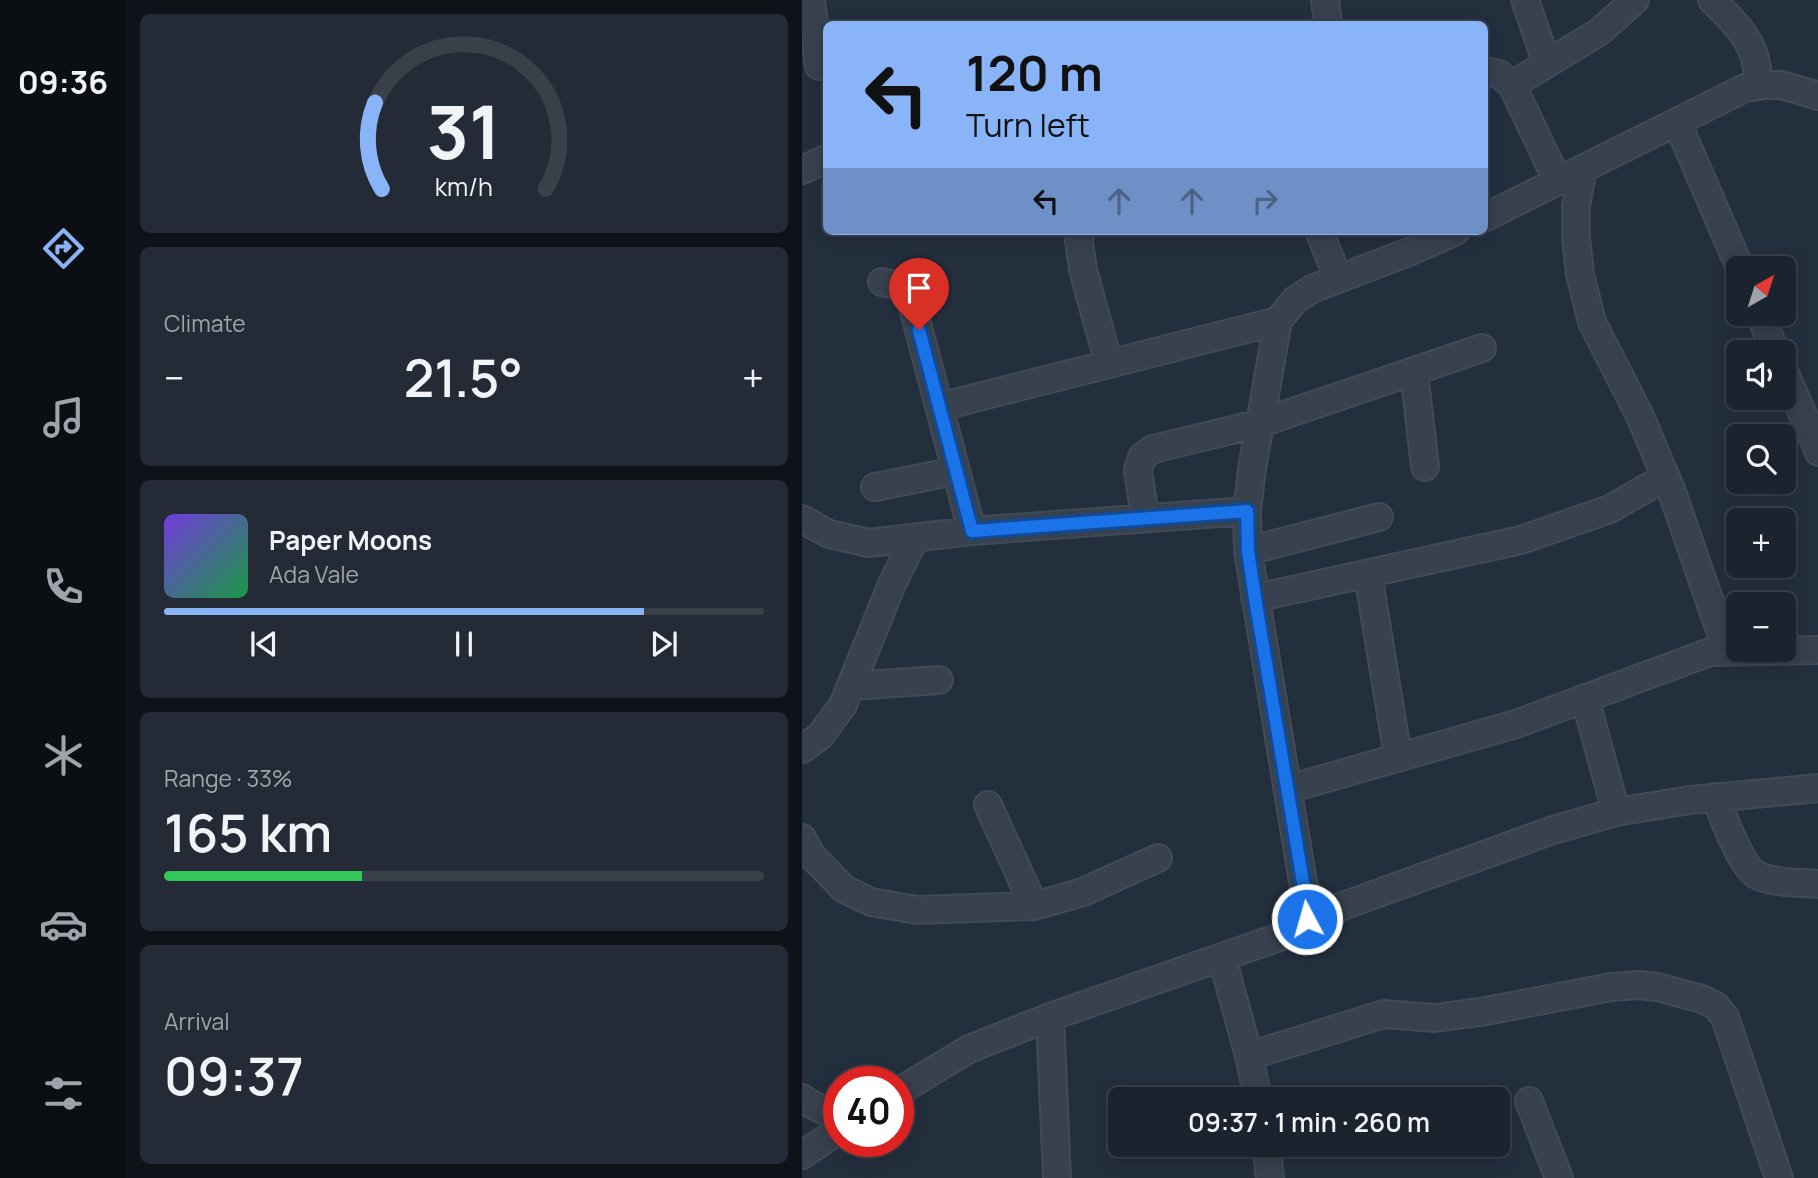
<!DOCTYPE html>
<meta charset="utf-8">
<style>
:root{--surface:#1b232e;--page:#242b36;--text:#f1f3f6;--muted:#a0a4aa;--line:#39404a;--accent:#8ab4f8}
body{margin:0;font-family:Manrope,sans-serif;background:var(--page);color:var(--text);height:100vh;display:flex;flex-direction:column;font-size:26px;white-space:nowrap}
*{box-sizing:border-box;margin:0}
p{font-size:23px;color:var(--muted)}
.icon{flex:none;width:38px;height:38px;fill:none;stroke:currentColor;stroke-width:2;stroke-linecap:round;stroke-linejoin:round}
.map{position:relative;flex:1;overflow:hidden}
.details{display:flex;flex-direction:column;gap:14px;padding:14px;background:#0f1319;width:676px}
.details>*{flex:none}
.hud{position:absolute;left:21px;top:21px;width:665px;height:214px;border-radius:10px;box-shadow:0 4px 18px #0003,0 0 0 2px var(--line);background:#8ab4f8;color:#111;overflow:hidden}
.needle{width:46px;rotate:39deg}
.buttons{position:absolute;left:924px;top:256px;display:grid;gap:14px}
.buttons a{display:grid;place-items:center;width:70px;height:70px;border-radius:10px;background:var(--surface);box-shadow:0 4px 18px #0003,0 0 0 2px var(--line);font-size:35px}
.speed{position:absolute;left:21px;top:1066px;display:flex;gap:14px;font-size:35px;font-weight:700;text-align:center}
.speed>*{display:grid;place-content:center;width:91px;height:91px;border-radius:50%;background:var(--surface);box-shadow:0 4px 18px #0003,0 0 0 2px var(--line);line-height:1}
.speed .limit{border:10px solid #d22;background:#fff;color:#111}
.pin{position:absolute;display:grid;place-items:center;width:60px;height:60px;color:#fff;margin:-72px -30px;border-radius:50% 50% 50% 0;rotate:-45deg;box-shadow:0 0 7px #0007}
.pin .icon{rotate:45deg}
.me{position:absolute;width:77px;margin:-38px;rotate:354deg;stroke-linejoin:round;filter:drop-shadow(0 0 5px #0008)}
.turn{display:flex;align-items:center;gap:24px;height:147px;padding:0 28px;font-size:32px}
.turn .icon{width:91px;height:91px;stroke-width:2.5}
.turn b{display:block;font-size:49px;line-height:60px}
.lanes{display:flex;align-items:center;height:66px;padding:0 28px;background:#0003;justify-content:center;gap:35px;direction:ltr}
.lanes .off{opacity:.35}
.big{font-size:52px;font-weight:600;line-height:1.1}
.details .widget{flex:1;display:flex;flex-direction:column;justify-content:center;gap:10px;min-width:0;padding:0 24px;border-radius:10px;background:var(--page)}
.details .dial{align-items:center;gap:0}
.dial svg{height:182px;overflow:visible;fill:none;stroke:var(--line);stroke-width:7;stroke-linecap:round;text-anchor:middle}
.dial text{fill:var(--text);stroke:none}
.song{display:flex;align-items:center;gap:21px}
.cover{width:84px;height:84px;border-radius:10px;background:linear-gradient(135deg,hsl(260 70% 55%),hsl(140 70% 35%))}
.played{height:7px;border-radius:4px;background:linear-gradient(90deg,var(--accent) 80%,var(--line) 80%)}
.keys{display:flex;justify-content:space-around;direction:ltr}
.heat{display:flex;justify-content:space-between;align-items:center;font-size:38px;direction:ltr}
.charge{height:10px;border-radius:5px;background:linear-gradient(90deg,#34c759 33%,var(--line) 0)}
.trip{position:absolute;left:306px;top:1087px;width:402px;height:70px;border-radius:10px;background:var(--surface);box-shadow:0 4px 18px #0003,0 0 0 2px var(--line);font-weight:600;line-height:70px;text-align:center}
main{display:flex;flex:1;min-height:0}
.tab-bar{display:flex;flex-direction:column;width:126px;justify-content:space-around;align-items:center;background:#0b0e12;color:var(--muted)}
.tab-bar .icon{width:49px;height:49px}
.tab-bar .selected{color:var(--accent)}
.tab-bar b{font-size:32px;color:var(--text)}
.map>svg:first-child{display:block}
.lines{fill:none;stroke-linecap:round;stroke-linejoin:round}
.minor-casing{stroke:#414a57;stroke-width:30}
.minor{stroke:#38414e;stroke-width:26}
.route-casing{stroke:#114b97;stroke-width:18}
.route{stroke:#1a73e8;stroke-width:12}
</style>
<main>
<nav class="tab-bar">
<b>09:36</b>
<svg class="icon selected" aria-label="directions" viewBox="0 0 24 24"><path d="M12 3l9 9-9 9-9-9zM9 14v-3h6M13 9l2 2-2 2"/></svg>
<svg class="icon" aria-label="music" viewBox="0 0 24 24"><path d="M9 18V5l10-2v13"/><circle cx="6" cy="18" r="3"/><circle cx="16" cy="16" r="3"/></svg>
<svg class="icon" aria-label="phone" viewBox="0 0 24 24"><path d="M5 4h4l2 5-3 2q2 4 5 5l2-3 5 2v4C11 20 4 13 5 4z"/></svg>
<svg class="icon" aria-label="climate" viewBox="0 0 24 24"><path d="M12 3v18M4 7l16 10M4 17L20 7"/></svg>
<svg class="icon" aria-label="car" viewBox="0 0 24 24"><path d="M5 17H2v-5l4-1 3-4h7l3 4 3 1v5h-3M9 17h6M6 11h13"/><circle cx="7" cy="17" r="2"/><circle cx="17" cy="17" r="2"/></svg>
<svg class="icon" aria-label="filters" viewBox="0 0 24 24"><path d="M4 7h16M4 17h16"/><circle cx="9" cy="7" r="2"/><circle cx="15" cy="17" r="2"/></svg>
</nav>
<section class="details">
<div class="widget dial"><svg viewBox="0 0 100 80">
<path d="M14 69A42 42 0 1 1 86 69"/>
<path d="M14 69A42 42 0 0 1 11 31" stroke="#8ab4f8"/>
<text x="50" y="56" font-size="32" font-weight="700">31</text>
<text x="50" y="72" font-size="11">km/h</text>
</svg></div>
<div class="widget"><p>Climate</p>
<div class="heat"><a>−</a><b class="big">21.5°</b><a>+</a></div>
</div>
<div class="widget">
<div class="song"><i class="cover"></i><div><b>Paper Moons</b><p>Ada Vale</p></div></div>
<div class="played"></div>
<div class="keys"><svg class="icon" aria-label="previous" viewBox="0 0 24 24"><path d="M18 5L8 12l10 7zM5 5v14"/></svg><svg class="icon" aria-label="pause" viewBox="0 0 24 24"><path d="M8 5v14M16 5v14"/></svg><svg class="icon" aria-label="next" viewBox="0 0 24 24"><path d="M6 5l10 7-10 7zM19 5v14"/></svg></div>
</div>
<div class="widget"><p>Range · 33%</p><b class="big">165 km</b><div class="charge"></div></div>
<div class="widget"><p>Arrival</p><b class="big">09:37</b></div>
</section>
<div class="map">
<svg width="1017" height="1178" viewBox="0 0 1017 1178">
<rect width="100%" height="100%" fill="#242f3e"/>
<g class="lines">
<g class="minor-casing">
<path id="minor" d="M9 0 17 66
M523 0 526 24
M723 0 745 64
M910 0C927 17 946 34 953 58 955 67 956 77 957 86
M682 71 697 74 710 85 756 182
M710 85 797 32 833 0
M875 122 938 268
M781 169 774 206V238L778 274 790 322 838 416 870 492 925 651
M0 170 24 159
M682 218 943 88 963 85H979L1017 96
M279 231 277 241 281 270 307 364
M517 231 536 278
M80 282C98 286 102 286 110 304L170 531
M957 313 974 352
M612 371 623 467
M982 371 1017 452
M137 407 476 321
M73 487 154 471
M343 518 336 470 340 457 351 449 459 423 680 348
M0 519 27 534 67 543 170 531 445 511
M446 551 577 517
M566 574 596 757
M453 598 719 540 808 509 864 477
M49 686 137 680
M783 698 814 812
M0 749 18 736 41 705 90 584 113 538
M486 789 714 724 908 652 1017 650
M913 797C921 815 938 864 953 874 967 883 999 883 1017 884
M186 805 232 906
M0 838 10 856 42 889 69 902 115 910 232 906 281 892 356 858
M505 919 751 830 814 812 888 800 1017 788
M420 958 447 1056 456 1099
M248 1017 255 1178
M447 1056 582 1014 633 1018 684 1011 809 987 837 985 855 987 900 999 914 1006 923 1017 977 1178
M96 1092 167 1049 248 1017 486 934 505 919 504 900 446 551 445 511 450 469 476 321 493 300 510 289 607 252 654 231
M0 1098 5 1102 37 1118
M727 1101 757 1178
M464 1144 468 1178
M0 1155 37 1130"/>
</g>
<use href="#minor" class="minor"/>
</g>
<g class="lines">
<g class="route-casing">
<path id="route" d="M117 330 170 531 445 511 446 551 453 598 504 900 505 919"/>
</g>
<use href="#route" class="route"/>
</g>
</svg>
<div class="buttons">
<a><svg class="needle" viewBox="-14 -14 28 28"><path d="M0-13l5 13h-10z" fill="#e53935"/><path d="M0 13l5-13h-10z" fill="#a0a4aa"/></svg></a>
<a><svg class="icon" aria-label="sound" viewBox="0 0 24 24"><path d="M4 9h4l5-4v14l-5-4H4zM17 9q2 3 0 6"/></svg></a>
<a><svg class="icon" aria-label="search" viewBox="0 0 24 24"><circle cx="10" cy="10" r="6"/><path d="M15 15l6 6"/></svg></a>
<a>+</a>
<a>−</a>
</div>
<div class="speed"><div class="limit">40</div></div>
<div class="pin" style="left:117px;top:330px;background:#d93025"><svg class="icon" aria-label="arrive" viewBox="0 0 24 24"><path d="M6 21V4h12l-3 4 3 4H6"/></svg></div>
<svg class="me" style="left:505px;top:919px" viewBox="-20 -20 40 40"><circle r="17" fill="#1a73e8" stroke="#fff" stroke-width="3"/><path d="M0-11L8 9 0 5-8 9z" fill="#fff"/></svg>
<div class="trip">09:37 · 1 min · 260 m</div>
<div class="hud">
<div class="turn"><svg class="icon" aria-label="left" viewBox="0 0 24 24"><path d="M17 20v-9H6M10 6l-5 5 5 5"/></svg><div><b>120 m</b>Turn left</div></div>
<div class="lanes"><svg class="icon" aria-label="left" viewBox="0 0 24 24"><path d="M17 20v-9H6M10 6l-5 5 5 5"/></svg><svg class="icon off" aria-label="ahead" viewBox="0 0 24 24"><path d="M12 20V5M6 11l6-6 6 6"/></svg><svg class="icon off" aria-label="ahead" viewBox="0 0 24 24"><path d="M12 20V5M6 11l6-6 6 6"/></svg><svg class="icon off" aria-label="right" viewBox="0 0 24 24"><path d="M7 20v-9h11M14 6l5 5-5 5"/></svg></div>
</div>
</div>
</main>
